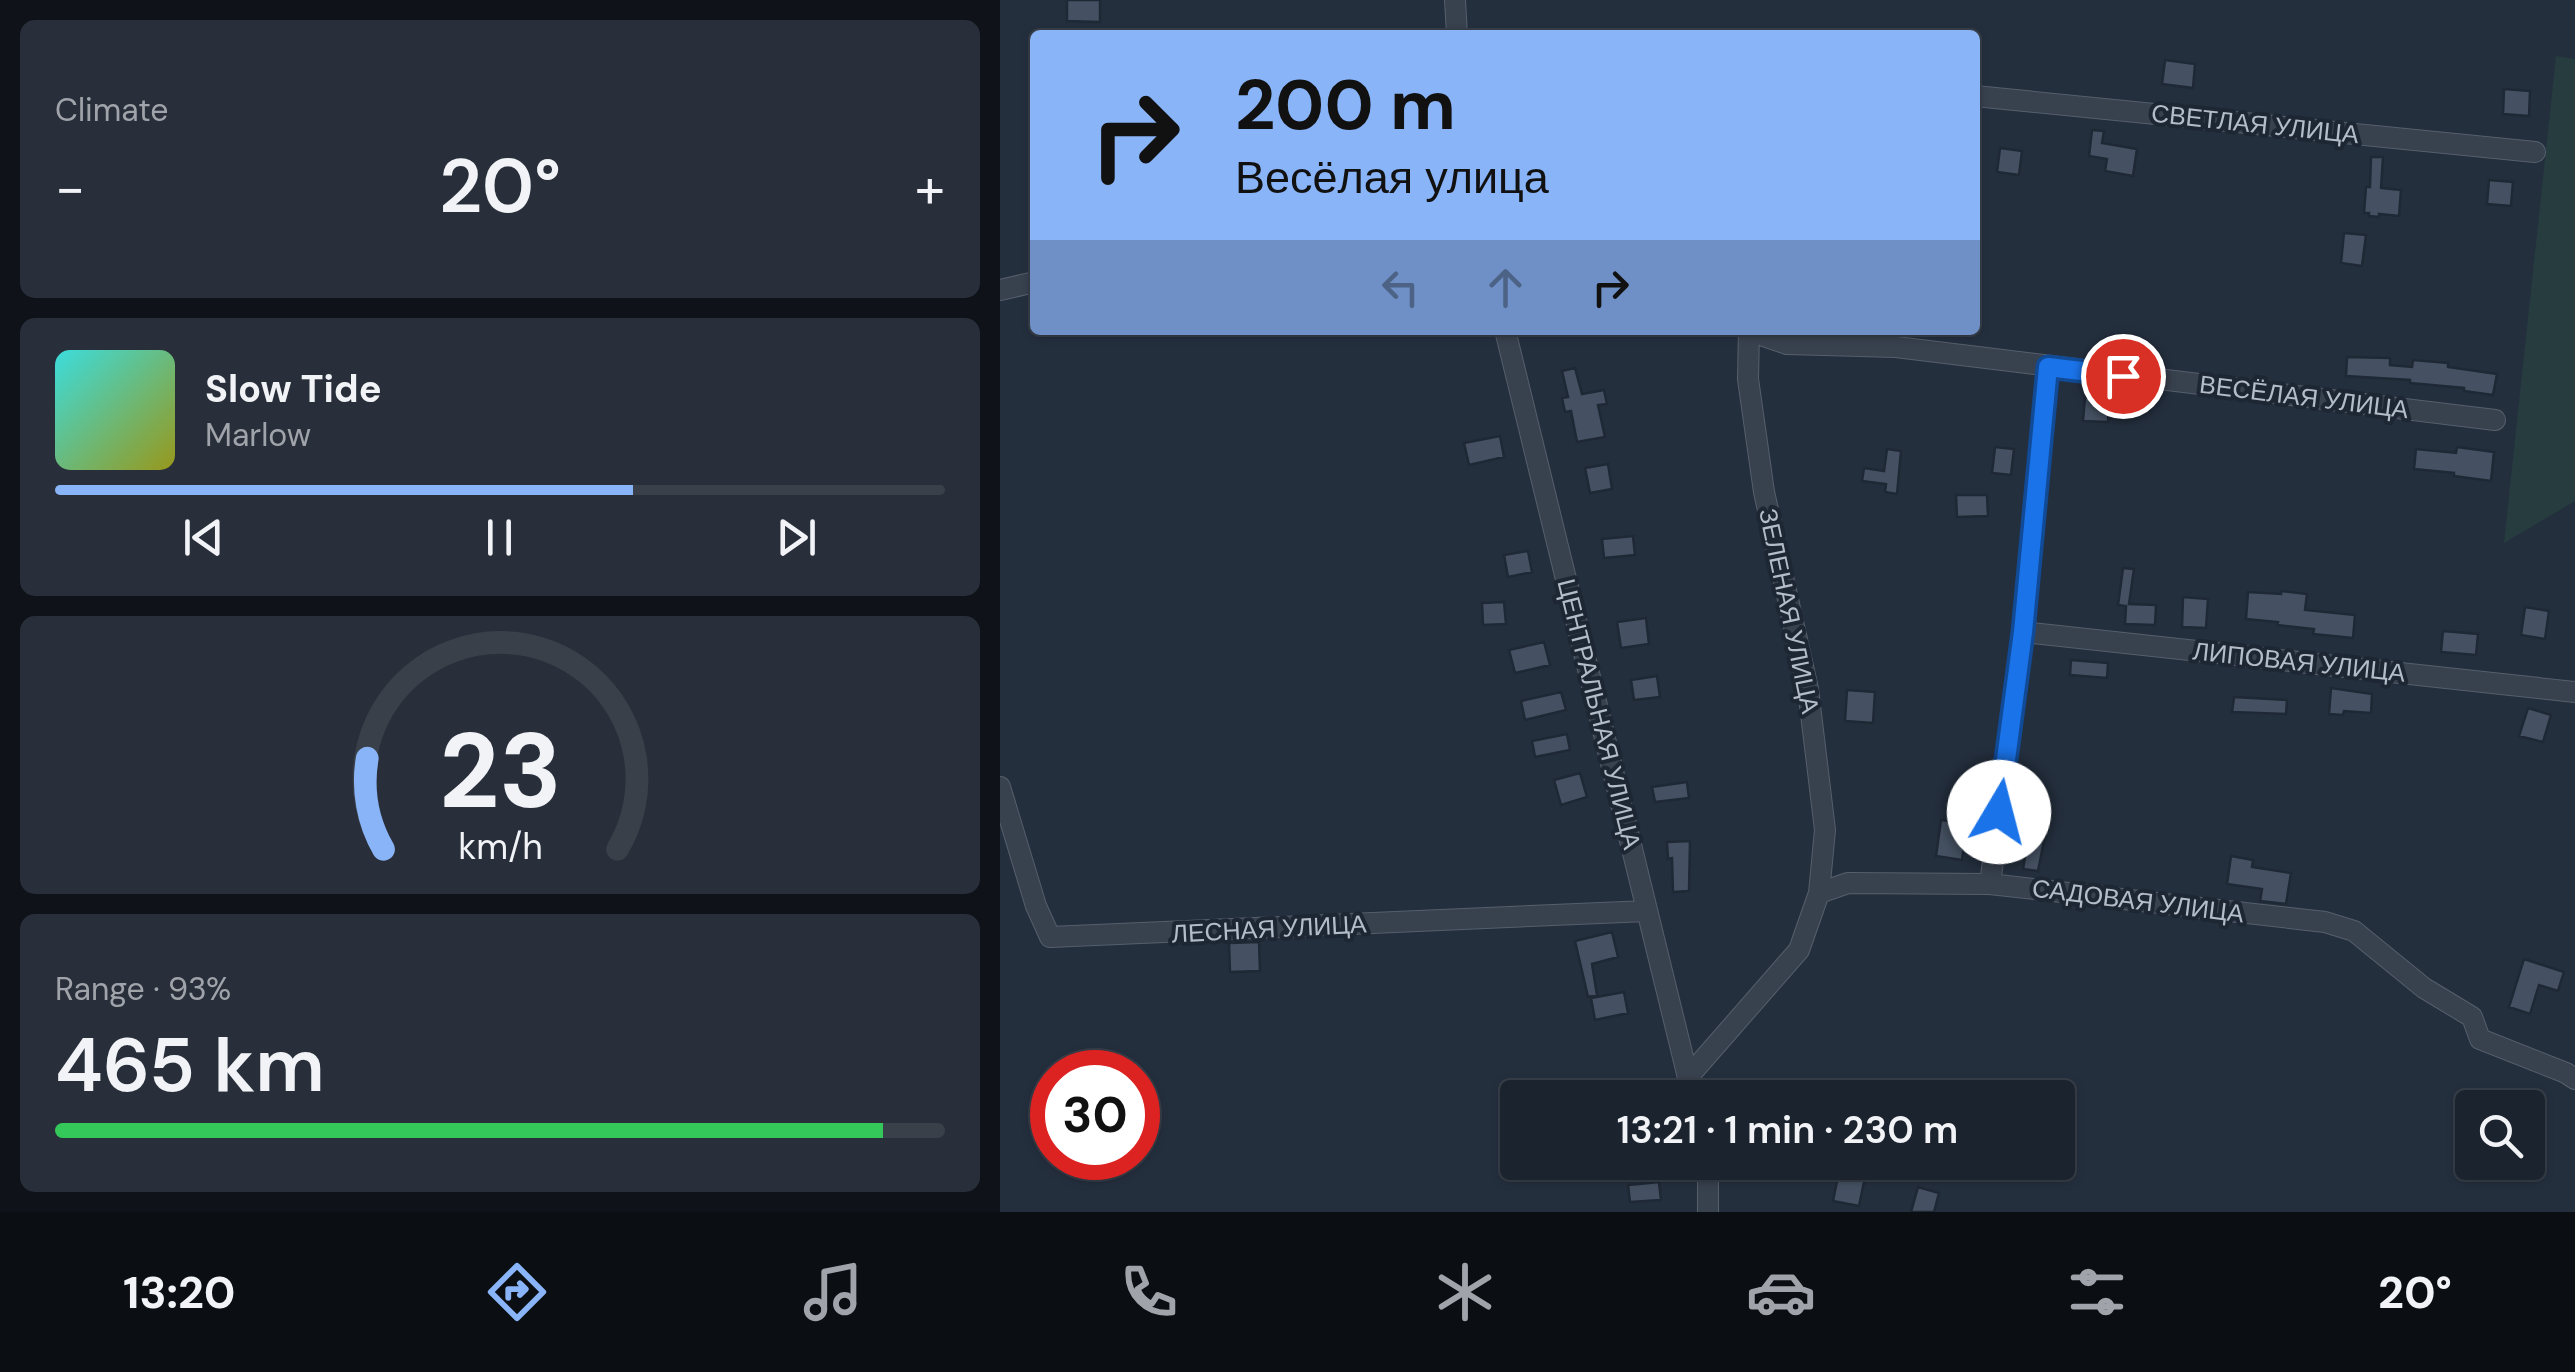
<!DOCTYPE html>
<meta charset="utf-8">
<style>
:root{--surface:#1b232e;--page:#282f3a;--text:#f1f3f6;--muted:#a0a4aa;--line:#39404a;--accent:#8ab4f8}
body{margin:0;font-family:"DM Sans",sans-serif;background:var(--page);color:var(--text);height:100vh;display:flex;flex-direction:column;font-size:38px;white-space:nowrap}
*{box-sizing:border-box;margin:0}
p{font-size:32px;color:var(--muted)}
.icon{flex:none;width:55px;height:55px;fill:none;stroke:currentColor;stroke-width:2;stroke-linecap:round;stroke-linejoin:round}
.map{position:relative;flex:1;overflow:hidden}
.panel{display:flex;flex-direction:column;gap:20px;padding:20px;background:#0f1319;width:1000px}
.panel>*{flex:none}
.top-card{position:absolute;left:30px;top:30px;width:950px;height:305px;border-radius:10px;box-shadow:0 2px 8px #0004,0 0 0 2px var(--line);background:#8ab4f8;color:#111;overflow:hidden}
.tools{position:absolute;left:1455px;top:1090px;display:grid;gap:20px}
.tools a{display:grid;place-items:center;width:90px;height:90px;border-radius:10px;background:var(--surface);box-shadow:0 2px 8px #0004,0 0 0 2px var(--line);font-size:50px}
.speed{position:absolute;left:30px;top:1050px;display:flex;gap:20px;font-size:50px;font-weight:700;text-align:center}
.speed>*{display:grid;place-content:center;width:130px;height:130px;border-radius:50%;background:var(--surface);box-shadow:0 2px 8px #0004,0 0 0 2px var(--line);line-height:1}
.speed .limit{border:15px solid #d22;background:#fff;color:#111}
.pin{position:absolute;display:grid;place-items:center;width:85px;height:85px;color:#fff;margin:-42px;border:5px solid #fff;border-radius:50%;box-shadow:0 2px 10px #0007}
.me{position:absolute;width:110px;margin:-55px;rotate:8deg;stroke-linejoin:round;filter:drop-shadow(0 0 8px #0008)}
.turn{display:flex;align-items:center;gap:35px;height:210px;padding:0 40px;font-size:45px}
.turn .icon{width:130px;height:130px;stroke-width:2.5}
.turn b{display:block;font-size:70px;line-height:85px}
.lanes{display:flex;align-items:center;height:95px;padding:0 40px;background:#0003;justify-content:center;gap:50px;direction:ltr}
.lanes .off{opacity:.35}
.big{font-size:75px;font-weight:600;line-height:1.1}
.panel .widget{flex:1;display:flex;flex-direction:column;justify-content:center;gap:15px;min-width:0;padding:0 35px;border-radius:15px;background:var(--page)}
.panel .dial{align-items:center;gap:0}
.dial svg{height:260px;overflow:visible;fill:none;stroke:var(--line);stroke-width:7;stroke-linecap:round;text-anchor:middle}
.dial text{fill:var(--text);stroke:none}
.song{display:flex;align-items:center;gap:30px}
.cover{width:120px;height:120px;border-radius:15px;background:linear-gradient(135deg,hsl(180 70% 55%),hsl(60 70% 35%))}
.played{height:10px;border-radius:5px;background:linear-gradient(90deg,var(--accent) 65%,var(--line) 65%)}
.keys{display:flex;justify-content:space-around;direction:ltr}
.heat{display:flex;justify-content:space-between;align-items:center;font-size:55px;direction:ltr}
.charge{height:15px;border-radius:8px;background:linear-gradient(90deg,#34c759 93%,var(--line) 0)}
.trip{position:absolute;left:500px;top:1080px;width:575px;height:100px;border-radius:10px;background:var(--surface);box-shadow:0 2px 8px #0004,0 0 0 2px var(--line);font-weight:600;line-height:100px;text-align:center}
.tab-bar{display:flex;height:160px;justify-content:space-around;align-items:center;background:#0b0e12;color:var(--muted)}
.tab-bar .icon{width:70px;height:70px}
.tab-bar .active{color:var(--accent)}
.tab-bar b{font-size:45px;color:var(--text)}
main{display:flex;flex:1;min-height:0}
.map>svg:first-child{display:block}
.green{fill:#263c3f}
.building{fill:#455162;stroke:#1f2835;stroke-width:2.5}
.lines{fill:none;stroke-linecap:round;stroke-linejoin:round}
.minor-casing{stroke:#565f6c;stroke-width:22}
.minor{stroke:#38414e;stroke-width:20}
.route-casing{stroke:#114b97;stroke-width:25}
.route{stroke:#1a73e8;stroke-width:18}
.labels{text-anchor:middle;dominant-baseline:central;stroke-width:8;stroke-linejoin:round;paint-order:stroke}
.street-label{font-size:25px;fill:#b4bcc9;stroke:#1d2633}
</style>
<main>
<section class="panel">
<div class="widget"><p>Climate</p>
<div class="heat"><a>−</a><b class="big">20°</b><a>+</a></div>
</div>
<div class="widget">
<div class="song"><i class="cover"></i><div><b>Slow Tide</b><p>Marlow</p></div></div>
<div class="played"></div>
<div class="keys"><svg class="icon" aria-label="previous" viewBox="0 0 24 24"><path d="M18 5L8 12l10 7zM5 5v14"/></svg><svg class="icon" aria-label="pause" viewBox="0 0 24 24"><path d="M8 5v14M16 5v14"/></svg><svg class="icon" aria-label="next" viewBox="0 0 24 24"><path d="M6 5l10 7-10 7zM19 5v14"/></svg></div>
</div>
<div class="widget dial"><svg viewBox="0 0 100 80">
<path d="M14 69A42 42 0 1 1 86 69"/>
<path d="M14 69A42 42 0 0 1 9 41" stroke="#8ab4f8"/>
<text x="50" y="56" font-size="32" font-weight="700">23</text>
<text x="50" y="72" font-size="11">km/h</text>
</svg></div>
<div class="widget"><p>Range · 93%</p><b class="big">465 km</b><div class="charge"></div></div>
</section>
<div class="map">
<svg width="1575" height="1212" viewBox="0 0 1575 1212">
<rect width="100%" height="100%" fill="#242f3e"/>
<path class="green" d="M1556 56 1575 59V501L1504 543Z"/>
<path class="building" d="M67 0H100V22L67 21Z
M1165 60 1195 64 1193 88 1162 84Z
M1504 89 1530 91 1529 116 1503 114Z
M1092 130 1104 131 1102 143 1137 149 1133 176 1105 171 1107 159 1089 156Z
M1000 148 1022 151 1019 175 997 172Z
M1371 157H1383L1381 188 1401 190 1399 216 1379 214V217L1369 216V213H1364L1366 187H1370Z
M1489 180 1513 182 1511 206 1487 204Z
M1344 233 1366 235 1362 266 1341 263Z
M1347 357 1390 358V365L1412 367 1413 360 1448 363V367L1497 374 1493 395 1464 391V388L1410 383V380L1346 376Z
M575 368 582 394 604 390 607 404 598 405 605 437 577 442 571 411 565 412 562 398 568 397 562 371Z
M1085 397 1109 399 1108 422 1083 421Z
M500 436 504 457 469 465 464 443Z
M995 447 1014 449 1011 475 992 473Z
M1457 447 1494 452 1491 481 1454 476V473L1414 469 1416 449 1456 453Z
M887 449 901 451 897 494 885 492 886 484 862 481 864 468 884 471Z
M608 464 612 489 590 493 585 468Z
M956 495H987L988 516 957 517Z
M633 536 635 555 604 558 602 539Z
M528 551 532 572 508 577 504 555Z
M1123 568 1134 569 1129 604 1156 605 1155 625 1125 624 1126 606 1118 605Z
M1281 591 1307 594 1305 610 1355 615 1353 638 1313 634 1314 629 1277 625 1278 622 1246 619 1248 592 1281 594Z
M1183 597 1208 599 1206 628 1182 627Z
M504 602 506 624 483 625 482 603Z
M1525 607 1549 611 1545 639 1521 635Z
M646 618 649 644 621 648 617 622Z
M1443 631 1478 634 1476 655 1441 652Z
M544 642 550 665 515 673 509 650Z
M1071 660 1108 663 1107 678 1070 675Z
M657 676 660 697 634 700 631 680Z
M1331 688 1372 694 1371 713 1344 711 1343 715 1329 714Z
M847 690 875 692 873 723 845 721Z
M561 692 566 710 525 720 521 701Z
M1234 697 1287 700 1286 714 1232 712Z
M1528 708 1551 715 1543 742 1519 736Z
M567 734 570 750 535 757 532 741Z
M580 773 587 797 561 805 554 780Z
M687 782 689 798 655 802 652 787Z
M941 820 967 823 962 860 936 856Z
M1029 833 1045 836 1038 871 1023 869Z
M690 841 689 891 673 892 672 858 668 859 667 842Z
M1231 856 1253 860 1252 867 1291 873 1286 904 1260 901 1262 889 1227 884Z
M612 932 618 957 592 964 597 995 588 997 575 941Z
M259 942 260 971 230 972 229 943Z
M1524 959 1564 972 1558 991 1539 985 1530 1014 1509 1007Z
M624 992 628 1013 595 1020 591 998Z
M839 1171 865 1177 859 1206 833 1201Z
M659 1182 661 1200 630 1202 628 1185Z
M918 1187 939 1193 934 1212H911Z"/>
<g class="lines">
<g class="minor-casing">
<path id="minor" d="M455 0 457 35
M975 96 1535 152
M0 290 35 282
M505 330 693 1098
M749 330 748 379 764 492 808 689 825 830 819 893
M759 330 764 336 787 344 896 347 1495 420
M1023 632 1575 692
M0 787 36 906 50 937 647 911
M990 884 1023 632 1048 367
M688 1077 799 950 819 893 848 883 990 884 1325 922 1354 931 1424 988 1472 1017 1480 1039 1566 1073 1575 1079
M708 1212V1162"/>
</g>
<use href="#minor" class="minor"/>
</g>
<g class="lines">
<g class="route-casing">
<path id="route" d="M999 812 1023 632 1048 367 1123 376"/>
</g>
<use href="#route" class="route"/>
</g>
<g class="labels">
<g class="street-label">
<text transform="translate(1255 124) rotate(6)">СВЕТЛАЯ УЛИЦА</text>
<text transform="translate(1304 397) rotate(7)">ВЕСЁЛАЯ УЛИЦА</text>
<text transform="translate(789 611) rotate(78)">ЗЕЛЕНАЯ УЛИЦА</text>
<text transform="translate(1299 662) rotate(6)">ЛИПОВАЯ УЛИЦА</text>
<text transform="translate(599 714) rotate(76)">ЦЕНТРАЛЬНАЯ УЛИЦА</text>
<text transform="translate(1138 901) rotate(7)">САДОВАЯ УЛИЦА</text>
<text transform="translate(269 929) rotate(-3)">ЛЕСНАЯ УЛИЦА</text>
</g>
</g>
</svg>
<div class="tools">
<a><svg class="icon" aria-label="search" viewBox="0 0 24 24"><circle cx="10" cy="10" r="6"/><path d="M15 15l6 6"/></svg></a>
</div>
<div class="speed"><div class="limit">30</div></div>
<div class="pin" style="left:1123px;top:376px;background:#d93025"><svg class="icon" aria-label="arrive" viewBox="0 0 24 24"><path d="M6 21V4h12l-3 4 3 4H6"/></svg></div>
<svg class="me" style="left:999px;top:812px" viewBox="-20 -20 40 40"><circle r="19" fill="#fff"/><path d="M0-13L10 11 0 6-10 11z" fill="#1a73e8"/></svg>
<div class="trip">13:21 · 1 min · 230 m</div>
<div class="top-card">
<div class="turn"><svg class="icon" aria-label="right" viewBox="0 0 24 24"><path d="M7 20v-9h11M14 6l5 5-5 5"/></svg><div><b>200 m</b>Весёлая улица</div></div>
<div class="lanes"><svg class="icon off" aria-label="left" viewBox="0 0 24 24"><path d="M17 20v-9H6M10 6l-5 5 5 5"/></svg><svg class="icon off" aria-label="ahead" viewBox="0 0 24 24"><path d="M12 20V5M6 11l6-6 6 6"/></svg><svg class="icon" aria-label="right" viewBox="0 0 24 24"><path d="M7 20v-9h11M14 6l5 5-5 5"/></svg></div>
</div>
</div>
</main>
<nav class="tab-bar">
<b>13:20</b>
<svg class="icon active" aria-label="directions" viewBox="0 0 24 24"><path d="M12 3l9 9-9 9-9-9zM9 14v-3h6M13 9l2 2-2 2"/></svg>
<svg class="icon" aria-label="music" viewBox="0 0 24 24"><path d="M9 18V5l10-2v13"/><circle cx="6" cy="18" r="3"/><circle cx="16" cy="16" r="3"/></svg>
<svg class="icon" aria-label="phone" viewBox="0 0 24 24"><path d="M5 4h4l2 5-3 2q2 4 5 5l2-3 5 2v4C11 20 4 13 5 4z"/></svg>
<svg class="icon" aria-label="climate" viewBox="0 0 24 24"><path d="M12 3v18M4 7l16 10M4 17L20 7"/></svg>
<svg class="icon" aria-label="car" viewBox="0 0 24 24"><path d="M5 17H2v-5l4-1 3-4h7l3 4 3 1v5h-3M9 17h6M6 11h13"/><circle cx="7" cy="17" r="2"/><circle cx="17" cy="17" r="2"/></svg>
<svg class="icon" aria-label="filters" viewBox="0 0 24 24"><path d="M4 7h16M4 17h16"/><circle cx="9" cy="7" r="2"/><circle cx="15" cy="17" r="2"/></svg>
<b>20°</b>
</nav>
